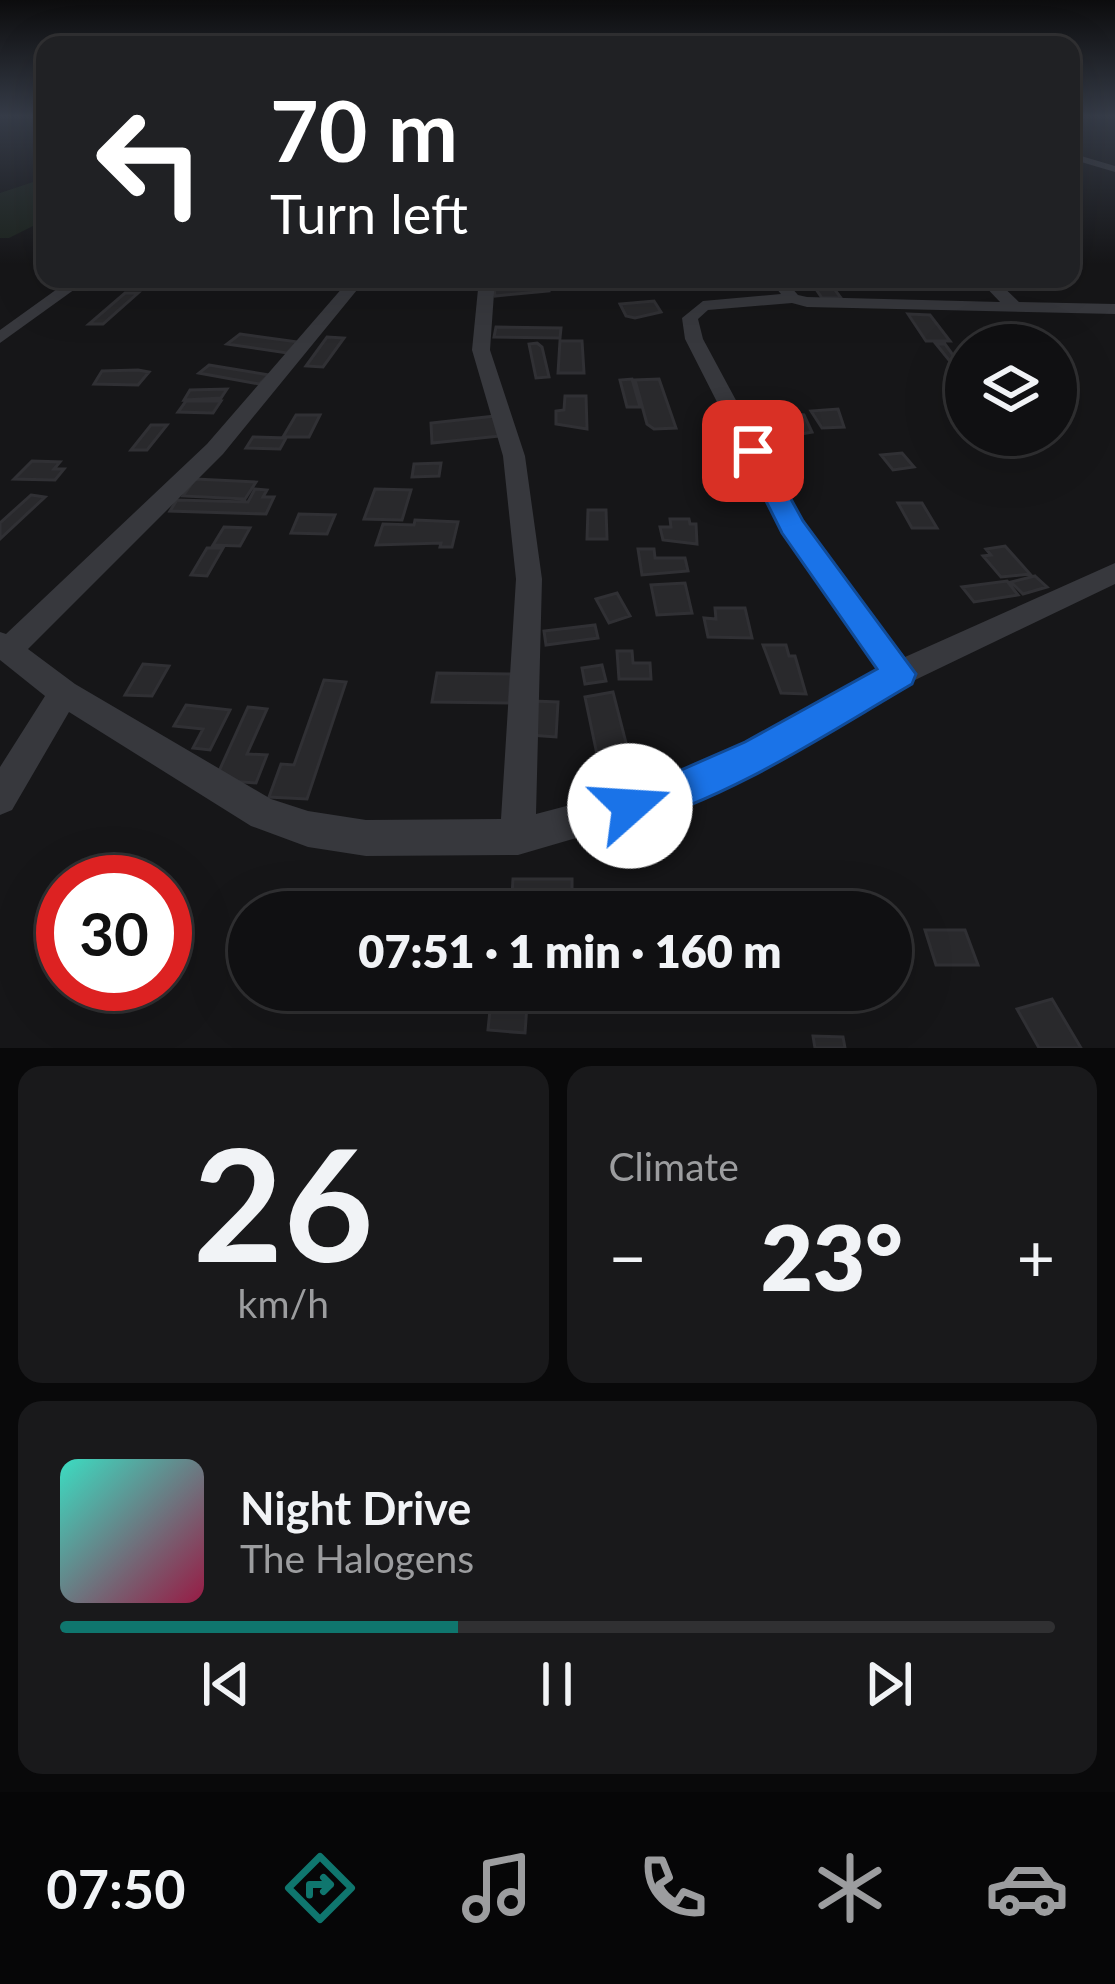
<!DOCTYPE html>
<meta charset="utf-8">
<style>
:root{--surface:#101012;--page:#19191b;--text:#f1f3f6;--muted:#9c9d9f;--line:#303032;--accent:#0f766e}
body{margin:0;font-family:Lato,sans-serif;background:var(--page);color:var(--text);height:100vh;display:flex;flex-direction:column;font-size:45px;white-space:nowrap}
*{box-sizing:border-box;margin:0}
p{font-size:39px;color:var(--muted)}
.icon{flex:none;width:66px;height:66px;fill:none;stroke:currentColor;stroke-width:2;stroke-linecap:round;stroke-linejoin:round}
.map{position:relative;height:1048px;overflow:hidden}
.side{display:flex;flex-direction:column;gap:18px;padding:18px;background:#09090a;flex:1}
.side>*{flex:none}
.hud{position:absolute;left:36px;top:36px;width:1044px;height:252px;border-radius:24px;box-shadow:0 12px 48px #0002,0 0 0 3px var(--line);background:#202124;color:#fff;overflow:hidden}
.fabs{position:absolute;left:945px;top:324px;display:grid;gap:24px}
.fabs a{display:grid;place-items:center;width:132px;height:132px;border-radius:50%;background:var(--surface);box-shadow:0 12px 48px #0002,0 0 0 3px var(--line);font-size:60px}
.speed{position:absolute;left:36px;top:855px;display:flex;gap:24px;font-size:60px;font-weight:700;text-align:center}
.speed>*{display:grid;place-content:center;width:156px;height:156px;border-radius:50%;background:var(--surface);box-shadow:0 12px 48px #0002,0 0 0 3px var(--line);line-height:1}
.speed .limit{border:18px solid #d22;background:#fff;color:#111}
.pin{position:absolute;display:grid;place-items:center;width:102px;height:102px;color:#fff;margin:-51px;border-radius:24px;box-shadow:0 6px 18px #0006}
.me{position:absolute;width:132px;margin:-66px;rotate:71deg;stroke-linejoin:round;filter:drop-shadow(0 0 9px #0008)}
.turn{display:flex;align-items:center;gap:42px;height:252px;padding:0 36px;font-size:54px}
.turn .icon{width:156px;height:156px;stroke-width:2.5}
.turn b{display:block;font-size:84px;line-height:102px}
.big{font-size:90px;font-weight:800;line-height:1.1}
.side .widget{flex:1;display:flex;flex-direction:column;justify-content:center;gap:18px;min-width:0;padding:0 42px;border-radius:24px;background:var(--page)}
.side .dial{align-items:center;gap:0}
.dial b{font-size:156px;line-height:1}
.song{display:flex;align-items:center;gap:36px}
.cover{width:144px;height:144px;border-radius:18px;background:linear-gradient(135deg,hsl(170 70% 55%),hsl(340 70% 35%))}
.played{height:12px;border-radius:6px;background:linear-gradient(90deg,var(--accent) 40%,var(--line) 40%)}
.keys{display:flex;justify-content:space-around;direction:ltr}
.heat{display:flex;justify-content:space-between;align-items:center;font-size:66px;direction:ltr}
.side .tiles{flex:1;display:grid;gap:18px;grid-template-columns:1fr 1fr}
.widget:last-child{grid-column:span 2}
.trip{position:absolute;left:228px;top:891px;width:684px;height:120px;border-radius:60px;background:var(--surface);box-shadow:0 12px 48px #0002,0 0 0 3px var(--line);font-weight:800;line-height:120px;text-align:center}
.tabs{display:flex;height:192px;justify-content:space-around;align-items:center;background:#060607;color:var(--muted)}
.tabs .icon{width:84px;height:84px}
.tabs .active{color:var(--accent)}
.tabs b{font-size:54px;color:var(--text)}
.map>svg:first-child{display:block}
.green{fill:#1c231d}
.building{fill:#29292c;stroke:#303034;stroke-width:3}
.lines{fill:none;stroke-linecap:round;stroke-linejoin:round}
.minor{fill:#37383d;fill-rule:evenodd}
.route{fill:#1a73e8;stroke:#114b97;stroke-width:3}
</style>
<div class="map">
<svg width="1115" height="1048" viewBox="0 0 1115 1048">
<rect width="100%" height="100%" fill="#161618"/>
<path class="green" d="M45 178V220L9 238H0V193Z"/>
<path class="building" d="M809 279H827L841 298H822Z
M548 285 549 291 495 296 494 289Z
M125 293H138L103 324H89Z
M654 301 661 312 635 318 626 316 620 304Z
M908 314 930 315 950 341H926Z
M496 327 561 328 560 338 494 337Z
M240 334 298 342 287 353 227 344Z
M327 337 344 338 323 367 306 366Z
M560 341H582L584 373H558Z
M537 343 542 347 549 377 536 378 529 344Z
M936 344H945L966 373V381Z
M209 365 269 375 259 384 199 373Z
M138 370 149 372 138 385 94 384 102 371Z
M632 379 640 407H627L620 380Z
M659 379 676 428 654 429 647 424 635 380Z
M227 389 221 398 184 400 190 390Z
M565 396H586L587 429 556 424V411L564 410Z
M186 401H221L213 413 178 412Z
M838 409 844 427 822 428 811 411Z
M776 412 804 415 812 432 790 436 779 432Z
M296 415H320L309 437H283Z
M496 416 500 436 432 443 431 423Z
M151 425H167L147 450H131Z
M253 437 286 438 280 449 246 448Z
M902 453 914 467 893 470 881 455Z
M32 461 60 462 54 469H64L55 480 14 479Z
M441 463 439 476 412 477 414 464Z
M195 479 256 482 245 499 183 496Z
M255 489 267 490 263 497H274L266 514 170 511 177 500 248 502Z
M375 489 411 490 402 520 364 519Z
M31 495 45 497 0 539V523Z
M898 503H922L937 528H912Z
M588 510H606L607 539H587Z
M299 514 335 515 327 534 291 533Z
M670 519H689L690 524H696L697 544 663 540 660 527H671Z
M415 520 458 522 452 547H440L441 543 376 545 383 524 414 525Z
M224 527 250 528 240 546 213 545Z
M1005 546 1030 574 1001 577 983 556 991 555 986 549Z
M207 548H223L207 576 191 575Z
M638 549H654L655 558H685L688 571 642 575Z
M1035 576 1047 587 1023 594 1011 582Z
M1007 581 1018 595 974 602 962 587Z
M685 583 692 613 657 615 651 585Z
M617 593 630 616 609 623 596 599Z
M715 608H745L752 638 708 637 704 618 716 619Z
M595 625 598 638 546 645 544 631Z
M763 645H786L789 656H795L806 694 781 693Z
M617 651H632L633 663H650L651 679H619Z
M143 664 169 666 152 696 125 695Z
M602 665 606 681 585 684 582 668Z
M437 673 511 674 509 703 432 702Z
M324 680 346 682 307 799 269 797 281 764 294 765Z
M613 692 636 782 604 788 585 697Z
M532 701 558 702 556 737 530 735Z
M186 705 230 710 210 750 193 748 203 729 174 726Z
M248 707 267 709 247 754 267 755 256 783 215 780Z
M513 879H572V912H511Z
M925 930H965L978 965H936Z
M492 990H528L525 1033 488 1030Z
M1052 999 1081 1048H1039L1017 1009Z
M813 1036 843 1037 845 1048H815Z"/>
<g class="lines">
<path class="minor" d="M1071 153 1115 166V172L1071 159Z
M71 279H89L0 343V330Z
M350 279H366L223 454 28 649 75 684 271 799 308 811 366 820 501 819 516 579 503 456 472 350 479 279H495L490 350 525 456 542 579 536 814 665 780 747 743 880 668 783 532 685 339 682 318 703 301 781 294 768 279H784L798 295 807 297 1000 302 978 279H995L1019 302 1115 304V314L807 307 792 303 708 310 698 319 703 339 801 521 905 657 1115 563V584L890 692 769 765 679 808 518 855 366 856 308 847 251 826 69 712 12 810 0 815V767L45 696 0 660V632L6 634 207 444Z
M560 279H691L693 281 685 286 562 288 554 283Z"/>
</g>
<linearGradient id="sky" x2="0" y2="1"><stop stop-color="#0c0c0d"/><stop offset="0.44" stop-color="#363c48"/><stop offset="1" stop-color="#363c48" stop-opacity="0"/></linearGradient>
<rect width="1115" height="264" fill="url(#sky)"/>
<path class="route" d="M753 444 762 446 803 521 916 674 912 684C821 737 732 797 630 826L616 820 610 806 616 792 665 777 745 742 877 669 782 533 741 451Z"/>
</svg>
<div class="fabs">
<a><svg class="icon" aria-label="layers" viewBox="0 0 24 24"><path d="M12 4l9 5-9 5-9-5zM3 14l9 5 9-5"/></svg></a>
</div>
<div class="speed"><div class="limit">30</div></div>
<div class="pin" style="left:753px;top:451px;background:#d93025"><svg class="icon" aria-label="arrive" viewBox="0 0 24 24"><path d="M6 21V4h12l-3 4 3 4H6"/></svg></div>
<svg class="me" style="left:630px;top:806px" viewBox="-20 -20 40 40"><circle r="19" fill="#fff"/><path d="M0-13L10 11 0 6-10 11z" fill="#1a73e8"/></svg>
<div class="trip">07:51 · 1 min · 160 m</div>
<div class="hud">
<div class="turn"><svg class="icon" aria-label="left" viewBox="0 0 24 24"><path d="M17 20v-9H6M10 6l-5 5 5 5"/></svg><div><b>70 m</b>Turn left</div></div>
</div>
</div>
<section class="side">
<div class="tiles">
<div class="widget dial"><b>26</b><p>km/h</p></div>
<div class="widget"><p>Climate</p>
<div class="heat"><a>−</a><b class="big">23°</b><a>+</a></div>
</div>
<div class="widget">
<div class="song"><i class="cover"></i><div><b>Night Drive</b><p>The Halogens</p></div></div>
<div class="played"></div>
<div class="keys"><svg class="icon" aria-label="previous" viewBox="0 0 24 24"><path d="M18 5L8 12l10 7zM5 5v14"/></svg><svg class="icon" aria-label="pause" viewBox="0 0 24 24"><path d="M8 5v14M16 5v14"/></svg><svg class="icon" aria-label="next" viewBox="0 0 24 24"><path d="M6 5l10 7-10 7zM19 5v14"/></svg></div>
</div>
</div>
</section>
<nav class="tabs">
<b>07:50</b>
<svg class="icon active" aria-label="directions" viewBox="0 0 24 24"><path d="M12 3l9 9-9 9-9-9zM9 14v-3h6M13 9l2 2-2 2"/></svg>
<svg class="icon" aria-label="music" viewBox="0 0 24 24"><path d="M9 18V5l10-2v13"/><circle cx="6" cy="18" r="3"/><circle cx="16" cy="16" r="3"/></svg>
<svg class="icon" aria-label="phone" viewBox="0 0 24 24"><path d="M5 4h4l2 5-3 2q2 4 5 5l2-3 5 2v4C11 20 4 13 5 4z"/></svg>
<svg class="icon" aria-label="climate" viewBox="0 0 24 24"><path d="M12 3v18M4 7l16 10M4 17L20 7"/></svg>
<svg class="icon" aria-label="car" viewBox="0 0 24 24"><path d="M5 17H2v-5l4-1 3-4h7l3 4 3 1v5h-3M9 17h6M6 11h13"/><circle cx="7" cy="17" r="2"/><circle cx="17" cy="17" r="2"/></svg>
</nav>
